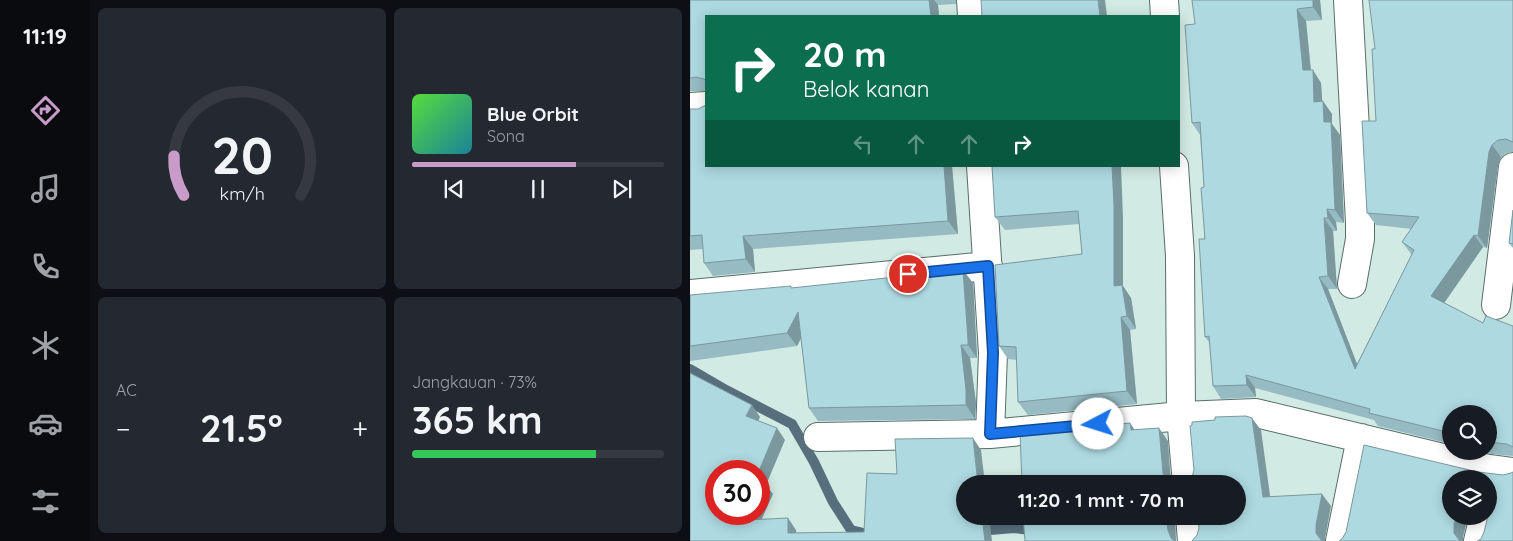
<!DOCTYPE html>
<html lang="id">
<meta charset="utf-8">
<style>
:root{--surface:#171b24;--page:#242831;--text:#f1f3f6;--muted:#9ea1a6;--line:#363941;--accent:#c99bc9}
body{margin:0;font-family:Quicksand,sans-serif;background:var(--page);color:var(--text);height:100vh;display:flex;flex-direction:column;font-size:19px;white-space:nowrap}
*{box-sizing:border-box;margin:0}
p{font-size:16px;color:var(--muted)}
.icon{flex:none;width:28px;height:28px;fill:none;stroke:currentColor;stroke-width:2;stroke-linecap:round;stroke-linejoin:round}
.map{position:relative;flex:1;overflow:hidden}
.drawer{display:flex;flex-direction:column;gap:8px;padding:8px;background:#0d0f14;width:600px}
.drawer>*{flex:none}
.hud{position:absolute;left:15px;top:15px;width:475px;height:152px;border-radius:0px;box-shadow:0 2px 12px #0003;background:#0b6e4f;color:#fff;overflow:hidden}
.buttons{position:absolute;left:752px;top:405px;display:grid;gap:10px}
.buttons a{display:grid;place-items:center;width:55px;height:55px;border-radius:50%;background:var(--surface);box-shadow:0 2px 12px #0003;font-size:25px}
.speed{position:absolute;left:15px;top:460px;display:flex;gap:10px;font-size:25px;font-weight:700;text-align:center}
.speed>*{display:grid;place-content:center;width:65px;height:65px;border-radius:50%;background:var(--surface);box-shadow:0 2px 12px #0003;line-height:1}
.speed .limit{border:8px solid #d22;background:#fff;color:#111}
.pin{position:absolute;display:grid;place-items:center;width:42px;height:42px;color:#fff;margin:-21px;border:2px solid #fff;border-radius:50%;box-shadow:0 1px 5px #0007}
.me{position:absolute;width:55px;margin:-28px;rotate:265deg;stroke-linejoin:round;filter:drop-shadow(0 0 4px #0008)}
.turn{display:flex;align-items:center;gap:18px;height:105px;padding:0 15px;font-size:22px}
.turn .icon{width:65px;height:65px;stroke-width:2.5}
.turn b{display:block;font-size:35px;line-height:42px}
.lanes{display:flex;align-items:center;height:48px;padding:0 15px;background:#0003;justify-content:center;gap:25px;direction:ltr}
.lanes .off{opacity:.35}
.big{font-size:38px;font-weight:800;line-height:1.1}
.drawer .card{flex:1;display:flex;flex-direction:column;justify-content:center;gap:8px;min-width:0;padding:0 18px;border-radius:8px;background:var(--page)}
.drawer .dial{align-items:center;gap:0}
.dial svg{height:130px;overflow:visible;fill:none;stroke:var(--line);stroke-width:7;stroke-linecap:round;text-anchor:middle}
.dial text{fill:var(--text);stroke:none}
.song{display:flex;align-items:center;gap:15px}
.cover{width:60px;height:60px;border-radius:8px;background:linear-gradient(135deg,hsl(110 70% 55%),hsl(190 70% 35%))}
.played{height:5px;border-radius:2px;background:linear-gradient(90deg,var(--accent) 65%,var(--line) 65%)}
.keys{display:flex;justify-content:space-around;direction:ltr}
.heat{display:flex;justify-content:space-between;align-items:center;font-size:28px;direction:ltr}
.charge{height:8px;border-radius:4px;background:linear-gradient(90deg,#34c759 73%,var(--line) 0)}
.drawer .tiles{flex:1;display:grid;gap:8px;grid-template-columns:repeat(2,1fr)}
.trip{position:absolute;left:266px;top:475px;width:290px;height:50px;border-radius:25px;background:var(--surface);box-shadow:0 2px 12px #0003;font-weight:800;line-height:50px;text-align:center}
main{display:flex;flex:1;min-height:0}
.menu{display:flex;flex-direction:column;width:90px;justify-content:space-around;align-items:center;background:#090b0e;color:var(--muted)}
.menu .icon{width:35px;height:35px}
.menu .current{color:var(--accent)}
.menu b{font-size:22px;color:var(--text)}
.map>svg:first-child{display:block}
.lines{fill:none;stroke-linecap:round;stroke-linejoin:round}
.stream{stroke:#576f7d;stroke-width:10}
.minor-casing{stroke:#596e69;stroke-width:30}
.minor{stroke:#fff;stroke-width:28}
.wall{fill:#96bbc2}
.shaded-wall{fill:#7a989e}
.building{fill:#aed9e1;stroke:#7a989e}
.route-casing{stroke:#114b97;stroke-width:12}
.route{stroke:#1a73e8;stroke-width:9}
</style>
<main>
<nav class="menu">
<b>11:19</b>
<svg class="icon current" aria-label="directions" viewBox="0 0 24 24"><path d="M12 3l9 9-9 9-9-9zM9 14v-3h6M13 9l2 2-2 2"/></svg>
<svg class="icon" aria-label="music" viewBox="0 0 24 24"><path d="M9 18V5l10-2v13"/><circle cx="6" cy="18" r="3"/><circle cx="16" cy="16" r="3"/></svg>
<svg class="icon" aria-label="phone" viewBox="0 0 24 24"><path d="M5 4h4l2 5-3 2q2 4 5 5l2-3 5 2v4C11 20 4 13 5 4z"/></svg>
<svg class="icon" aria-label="climate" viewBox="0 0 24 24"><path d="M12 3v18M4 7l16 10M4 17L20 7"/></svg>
<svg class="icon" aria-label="car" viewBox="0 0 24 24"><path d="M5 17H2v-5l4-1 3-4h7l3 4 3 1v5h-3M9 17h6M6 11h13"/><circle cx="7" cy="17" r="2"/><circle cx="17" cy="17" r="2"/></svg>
<svg class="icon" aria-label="filters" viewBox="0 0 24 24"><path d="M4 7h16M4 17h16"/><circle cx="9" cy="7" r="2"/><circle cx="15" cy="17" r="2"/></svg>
</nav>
<section class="drawer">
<div class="tiles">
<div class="card dial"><svg viewBox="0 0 100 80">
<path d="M14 69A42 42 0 1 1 86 69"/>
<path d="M14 69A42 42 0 0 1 8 45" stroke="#c99bc9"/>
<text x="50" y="56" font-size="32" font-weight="700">20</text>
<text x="50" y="72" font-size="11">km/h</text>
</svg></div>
<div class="card">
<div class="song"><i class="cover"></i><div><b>Blue Orbit</b><p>Sona</p></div></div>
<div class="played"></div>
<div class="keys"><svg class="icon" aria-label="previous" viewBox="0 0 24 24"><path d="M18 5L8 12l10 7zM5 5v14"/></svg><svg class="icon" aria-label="pause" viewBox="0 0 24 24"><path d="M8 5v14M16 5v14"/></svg><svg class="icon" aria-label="next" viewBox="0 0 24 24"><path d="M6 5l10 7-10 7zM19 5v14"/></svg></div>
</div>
<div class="card"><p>AC</p>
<div class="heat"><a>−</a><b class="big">21.5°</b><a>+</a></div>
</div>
<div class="card"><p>Jangkauan · 73%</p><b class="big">365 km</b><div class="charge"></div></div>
</div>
</section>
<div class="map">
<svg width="823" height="541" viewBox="0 0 823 541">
<rect width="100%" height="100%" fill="#d2eae4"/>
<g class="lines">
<path class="stream" d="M0 369 36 390 102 424 124 462 143 502 161 530 182 535
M288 531 324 528 340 530 341 541"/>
<g class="minor-casing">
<path id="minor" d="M281 0 282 16
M474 0 475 16
M658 0 670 222V239L662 284
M0 107 16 106
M291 166 303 353 300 434
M484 166 490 256 491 416 497 484
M0 294 298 266
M806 305 823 167
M128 437 300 434 491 416 566 413 799 469 823 472
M500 516 502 541
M650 541 671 438
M788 541 794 516"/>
</g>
<use href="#minor" class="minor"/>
</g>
<path class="wall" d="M0 0H266V4L248 5 249 16H16V91H0Z
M630 0 632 20 616 21 621 70 631 83 632 101 642 114V124L650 135 654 223 646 222 647 231H643L647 289H638L667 364 722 255 712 242 722 229 686 225 677 213 686 121 685 49 823 0V152L816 153 811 157 808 165 797 248 793 247 754 303 793 323 823 326V456L802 454 792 451H799V414H761V444L688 426 684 420 565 388 566 397 531 399 523 386 520 343 515 337 514 187 510 135 502 123 505 24Z
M0 109 16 166H262L268 234 63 249 65 272 23 276 14 263 13 249 0 250Z
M302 166 433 218V286L441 298 446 329 440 330 447 404 338 415 328 402 327 360 318 359 309 346 392 254 389 224 315 230 305 217Z
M823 210V248L819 243Z
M283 283 287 353V358H280L286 403 285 419 128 421 119 408 111 338 107 346 0 361V295L103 288Z"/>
<path class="shaded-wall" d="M239 0H244L248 5 249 16H241Z
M408 0H415L417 16H410Z
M623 0H630L632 20 623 7Z
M607 9 616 21 622 83 613 70Z
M623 70 631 83 633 114 624 102Z
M633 101 642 114V124L650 135 654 223 645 210 634 122Z
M802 145 811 157 808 165 797 248 788 236 799 152Z
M254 166H262L268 234 258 221Z
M422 166H431L433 218V286L441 298 446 329 437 316 424 286Z
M637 209 646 222 647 231 638 218Z
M634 218 643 231 647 289 638 276Z
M784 235 793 247 750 309 741 296Z
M53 236 63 249 65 272 56 259Z
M273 270 283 283 287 358 278 345Z
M629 277 638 289 674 382 665 369Z
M108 312 117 326 107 346 97 333Z
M431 317 440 330 447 404 437 391Z
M271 345 280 358 286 403 285 419 276 405Z
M556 375 565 388 566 397 557 385Z
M62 405 70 417 65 428 56 416Z
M562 418 571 430 582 510 573 497Z
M440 423 449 436 441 430Z
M87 428 95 440 76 485 83 494 66 532 57 520 60 514H69V471Z
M469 428 478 441 481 484H478L473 473Z
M283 438 291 450 295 484H288Z
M632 494 641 506 635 538V541H632L626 533V525Z
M292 516H299L302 541H295Z
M476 516H485L486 541H483L481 538 478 530Z
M766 516H778L773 537V541H770L764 533V525Z
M98 518 106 530 107 541 98 533Z"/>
<path class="building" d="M0 0H239L241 16H16V81L14 79 6 77 0 78Z
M291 0H408L410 16H292Z
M502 0H623V7L607 9 613 70H623L624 102 633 101 634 122H641L645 210 637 209 638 218H634L638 276 629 277 665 369 724 250 712 242 729 217 677 213 672 121H686L682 49H685L679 0H823V142L816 139 808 140 802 145 799 152 788 236 784 235 741 296 793 323 796 316 823 326V447L817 444 799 442V414H761V433L679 413 680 409 556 375 557 385 523 386 519 336 515 337 509 239H515L511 188 514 187 510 122 502 123 495 25 505 24Z
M16 105V166H254L258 221 53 236 56 259 14 263 12 235 0 236V109H8Z
M302 166H422L424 205V286L432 285 437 316 431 317 437 391 328 402 326 347 309 346 305 265 392 254 388 211 305 217Z
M823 210V244L819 243Z
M273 270 278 340V345H271L276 390V405L119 408 108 312 97 333 0 346V295L101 286V288Z
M0 373 62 405 56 416 87 428 69 471H26V514H60L57 520 98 518V533L174 532 177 473 207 474 205 439 283 438 288 484H275V516H292L295 541H0Z
M556 416 562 418 573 497 632 494 626 525V533L631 540 633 541H502L507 535 509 528 508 516H548V484H497L502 477 504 470 500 426 502 425V422L525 420V417Z
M440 423 441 430 469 428 473 473 476 481 480 484H332L330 433Z
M674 445 788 472 813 475 821 473 823 472V541H787L791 539 794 532 798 516H799L800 507V498L799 497V479H761V516H766L764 525V533L769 540 771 541H649L652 539 656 532Z
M69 480 74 482 69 495Z
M333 516H476L478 530 481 538 485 541H335Z"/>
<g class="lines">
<g class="route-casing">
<path id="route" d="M218 274 298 266 303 353 300 434 408 424"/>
</g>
<use href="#route" class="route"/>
</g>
</svg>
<div class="buttons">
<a><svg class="icon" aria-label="search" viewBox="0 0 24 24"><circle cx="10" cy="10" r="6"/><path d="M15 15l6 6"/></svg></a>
<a><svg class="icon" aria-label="layers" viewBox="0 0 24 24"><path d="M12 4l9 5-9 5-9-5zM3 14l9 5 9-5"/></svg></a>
</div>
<div class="speed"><div class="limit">30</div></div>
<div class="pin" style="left:218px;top:274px;background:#d93025"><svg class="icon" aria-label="arrive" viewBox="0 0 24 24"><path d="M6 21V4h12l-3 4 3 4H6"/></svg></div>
<svg class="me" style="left:408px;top:424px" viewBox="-20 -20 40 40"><circle r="19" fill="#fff"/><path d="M0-13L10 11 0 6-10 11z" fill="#1a73e8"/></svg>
<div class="trip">11:20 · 1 mnt · 70 m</div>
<div class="hud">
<div class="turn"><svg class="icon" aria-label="right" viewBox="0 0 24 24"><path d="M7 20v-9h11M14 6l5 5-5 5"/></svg><div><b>20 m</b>Belok kanan</div></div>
<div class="lanes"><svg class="icon off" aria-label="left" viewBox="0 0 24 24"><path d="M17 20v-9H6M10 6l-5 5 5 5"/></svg><svg class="icon off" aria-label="ahead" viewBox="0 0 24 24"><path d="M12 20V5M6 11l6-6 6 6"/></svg><svg class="icon off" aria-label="ahead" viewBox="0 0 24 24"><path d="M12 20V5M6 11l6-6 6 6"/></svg><svg class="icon" aria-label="right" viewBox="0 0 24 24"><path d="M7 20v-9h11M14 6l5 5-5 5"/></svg></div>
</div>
</div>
</main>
